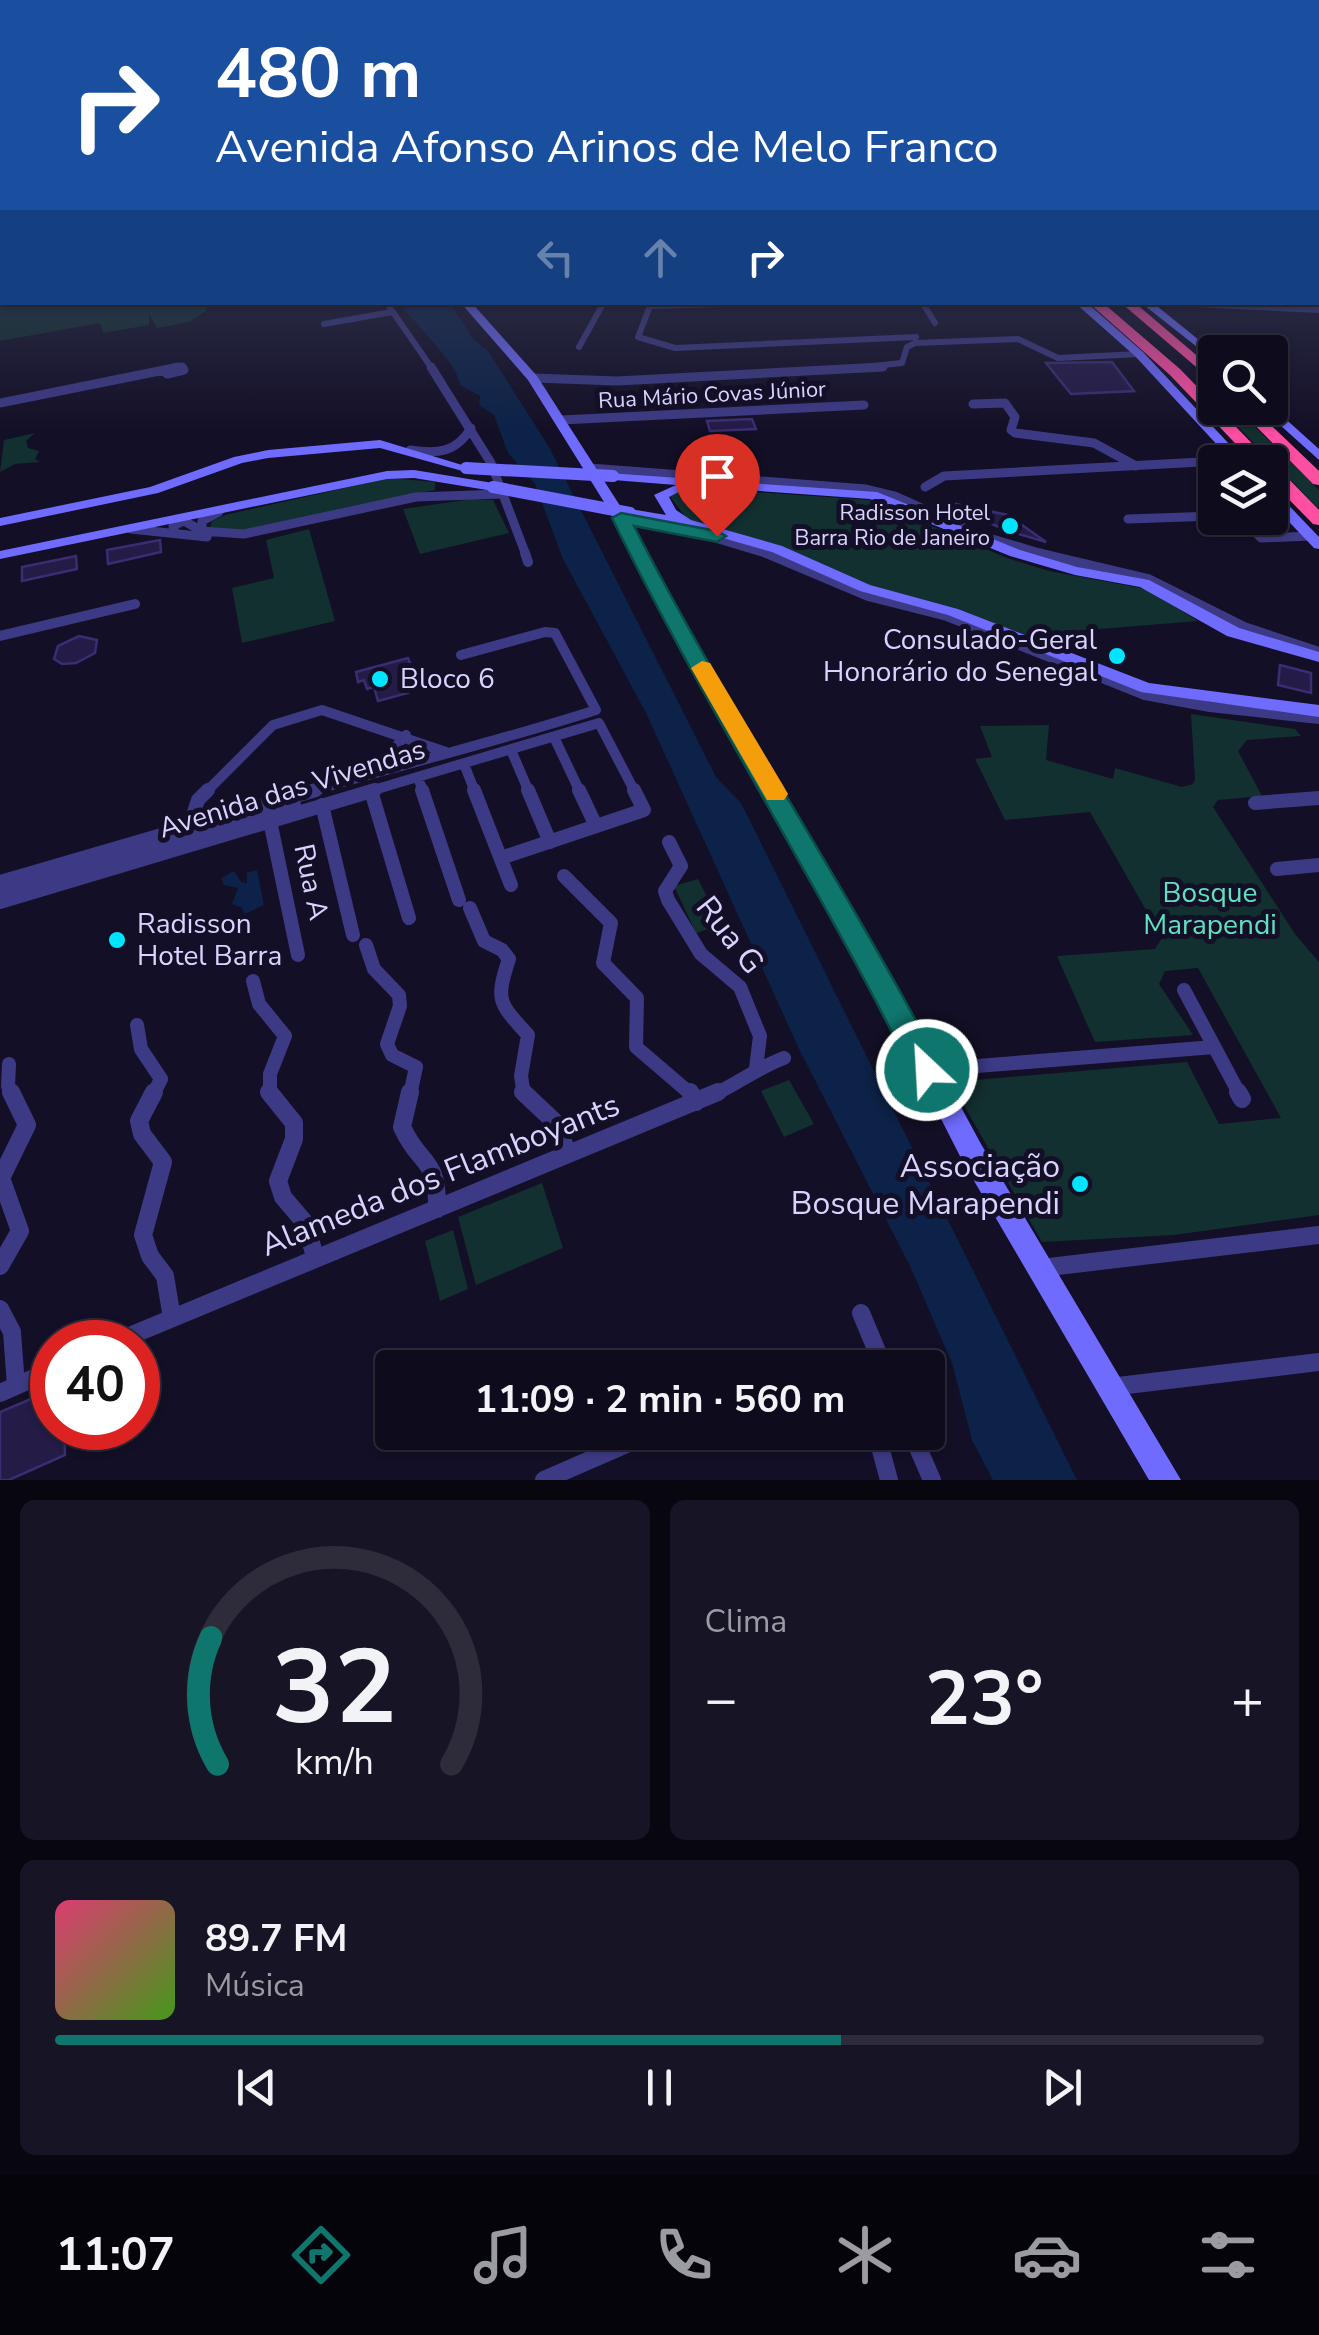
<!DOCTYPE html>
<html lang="pt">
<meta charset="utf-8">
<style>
:root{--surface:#0e0b1c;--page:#171425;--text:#f1f3f6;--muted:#9b9ba3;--line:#2e2b3b;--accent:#0f766e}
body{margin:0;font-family:"Nunito Sans",sans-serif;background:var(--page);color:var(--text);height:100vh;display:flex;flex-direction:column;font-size:38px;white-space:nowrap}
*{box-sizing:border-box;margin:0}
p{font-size:32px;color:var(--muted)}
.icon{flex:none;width:55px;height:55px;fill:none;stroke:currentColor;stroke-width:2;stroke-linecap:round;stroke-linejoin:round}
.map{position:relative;height:1480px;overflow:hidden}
.panel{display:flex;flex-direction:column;gap:20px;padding:20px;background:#08060f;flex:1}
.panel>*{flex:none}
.banner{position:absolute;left:0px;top:0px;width:1320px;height:305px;box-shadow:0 2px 8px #0004,0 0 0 2px var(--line);background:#1a4fa0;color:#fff;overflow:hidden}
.fabs{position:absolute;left:1198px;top:335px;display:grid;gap:20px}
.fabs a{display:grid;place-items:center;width:90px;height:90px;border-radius:10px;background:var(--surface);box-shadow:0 2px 8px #0004,0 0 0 2px var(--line);font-size:50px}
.speed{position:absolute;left:30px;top:1320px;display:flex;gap:20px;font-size:50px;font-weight:700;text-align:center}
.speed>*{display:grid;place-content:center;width:130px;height:130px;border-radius:50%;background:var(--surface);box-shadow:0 2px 8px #0004,0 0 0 2px var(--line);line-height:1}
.speed .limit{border:15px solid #d22;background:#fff;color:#111}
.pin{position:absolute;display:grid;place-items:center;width:85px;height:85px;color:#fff;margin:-102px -42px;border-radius:50% 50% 50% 0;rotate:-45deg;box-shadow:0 0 10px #0007}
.pin .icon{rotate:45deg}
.me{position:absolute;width:110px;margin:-55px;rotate:335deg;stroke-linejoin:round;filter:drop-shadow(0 0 8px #0008)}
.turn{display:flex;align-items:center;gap:35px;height:210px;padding:0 50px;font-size:45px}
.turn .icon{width:130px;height:130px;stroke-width:2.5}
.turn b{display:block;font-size:70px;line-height:85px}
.lanes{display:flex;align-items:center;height:95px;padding:0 50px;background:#0003;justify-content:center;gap:50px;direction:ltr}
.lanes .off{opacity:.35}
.big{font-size:75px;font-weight:700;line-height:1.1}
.panel .widget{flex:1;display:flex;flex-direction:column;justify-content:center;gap:15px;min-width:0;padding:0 35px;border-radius:15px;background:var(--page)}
.panel .dial{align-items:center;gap:0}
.dial svg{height:260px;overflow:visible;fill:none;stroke:var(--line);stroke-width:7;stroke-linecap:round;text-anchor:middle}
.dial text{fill:var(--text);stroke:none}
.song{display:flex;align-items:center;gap:30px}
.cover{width:120px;height:120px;border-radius:15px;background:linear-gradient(135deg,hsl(340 70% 55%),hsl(100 70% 35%))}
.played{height:10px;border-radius:5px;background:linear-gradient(90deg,var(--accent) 65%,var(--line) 65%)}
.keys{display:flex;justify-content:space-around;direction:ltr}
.heat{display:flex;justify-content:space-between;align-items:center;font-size:55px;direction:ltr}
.panel .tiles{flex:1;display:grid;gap:20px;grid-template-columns:1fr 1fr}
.widget:last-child{grid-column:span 2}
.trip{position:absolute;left:375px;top:1350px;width:570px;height:100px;border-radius:10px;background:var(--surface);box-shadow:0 2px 8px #0004,0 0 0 2px var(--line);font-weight:700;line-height:100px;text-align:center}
.tabs{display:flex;height:160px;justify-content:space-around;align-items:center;background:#06040b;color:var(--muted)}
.tabs .icon{width:70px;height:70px}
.tabs .current{color:var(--accent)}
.tabs b{font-size:45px;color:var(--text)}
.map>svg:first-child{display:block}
.green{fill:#12302f}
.water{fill:#0c2248}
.building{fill:#241b47;stroke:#3b2d73;stroke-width:2.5}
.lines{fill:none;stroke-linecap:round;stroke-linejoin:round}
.street-far4{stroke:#3d3a85;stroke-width:6}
.street-far3{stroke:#3d3a85;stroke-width:9}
.street-far2{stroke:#3d3a85;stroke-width:10}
.street-far1{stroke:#3d3a85;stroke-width:14}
.street{stroke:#3d3a85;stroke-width:18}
.secondary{fill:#6f6bff;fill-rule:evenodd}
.highway{fill:#ff4fa3;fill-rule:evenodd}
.secondary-bridge{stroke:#6f6bff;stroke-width:12}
.route{fill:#0f766e;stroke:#0a4d48;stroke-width:2.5}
.slow{fill:#f59e0b}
.poi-dot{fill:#00e5ff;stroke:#130f26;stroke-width:4}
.labels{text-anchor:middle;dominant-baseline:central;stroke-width:10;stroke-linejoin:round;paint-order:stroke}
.far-street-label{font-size:22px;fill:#d9d4ff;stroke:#130f26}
.far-poi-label{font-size:22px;fill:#d9d4ff;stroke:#130f26;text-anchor:end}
.poi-label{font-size:28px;fill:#d9d4ff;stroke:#130f26;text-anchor:start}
.street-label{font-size:28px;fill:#d9d4ff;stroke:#130f26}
.park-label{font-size:28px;fill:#5fe0c0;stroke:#130f26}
.near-street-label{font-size:32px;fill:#d9d4ff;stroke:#130f26}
.near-poi-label{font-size:32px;fill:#d9d4ff;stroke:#130f26;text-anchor:end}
</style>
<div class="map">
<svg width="1319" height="1480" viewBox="0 0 1319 1480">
<rect width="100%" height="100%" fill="#130f26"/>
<path class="green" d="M0 303 4 302 207 303 206 311 189 322 157 328 149 314V325L103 333 100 323 0 341Z
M1219 408H1236L1319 490V509Z
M35 433 26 441 28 448 39 451 35 459 40 462 15 464 0 472 4 440Z
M389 478 435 482V490L240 531 210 527 212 521 225 515Z
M710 489 870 500 1007 558 1049 571 1146 589 1198 621 1026 635 955 608 868 585 780 546 688 520 669 495V491Z
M472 499 493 500 509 533 420 554 403 509Z
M309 529 335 621 242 643 232 588 274 578 266 540Z
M1191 714 1295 729 1301 736 1247 740 1238 751 1262 796 1218 800 1213 807 1295 934 1319 962V1215L1174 1235 1042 1242 962 1102 965 1089 975 1080 1187 1062 1219 1124 1281 1118 1198 968 1165 971 1159 984 1193 1035 1095 1042 1057 956 1155 949 1162 938 1090 812 1005 820 975 759 992 757 980 726 1049 725 1046 760 1113 779 1115 768 1182 787 1193 784 1195 779Z
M698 879 721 925 696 933 674 886Z
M789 1080 814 1124 784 1137 761 1091Z
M542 1183 563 1248 476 1285 458 1217Z
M453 1230 468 1289 440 1301 425 1241Z"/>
<path class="water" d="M399 303H450L474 340 488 351 549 447 716 777 741 803 1077 1480H993L972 1440 952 1363 910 1266 800 1051 646 713 563 559 535 484 508 453 494 415 479 405 480 396 460 385C459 365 416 325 399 303Z
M257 870 264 905 245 914 242 908 232 904 238 888 224 885 221 878 234 871 241 882 247 883V873Z"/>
<path class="building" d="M1112 362 1134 391 1071 394 1046 363Z
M752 419 756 429 710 431 707 421Z
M956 504 1008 515 1046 542 1008 531 955 508Z
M160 540 161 552 108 564 107 550Z
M76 556 77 569 22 581V567Z
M79 636 97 640 95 653 76 663 62 664 54 659 58 646Z
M408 658 412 668 406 670 408 678 403 679 408 693 378 701 374 687 367 689 364 680 358 682 356 672Z
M1280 665 1311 673V693L1278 685Z
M52 1390V1428H64L65 1455 9 1480H0V1412Z"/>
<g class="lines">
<path class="street-far4" d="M386 302 433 370
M797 302 650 306 638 337 675 348 916 337
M922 302 935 323
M1154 302 1319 310
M324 324 392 312
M579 347 604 302
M164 370H184
M834 370 902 363 907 347 915 343 1018 339 1058 358 1139 354"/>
<path class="street-far3" d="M431 367 491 463 526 555
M164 370 167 374 184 370 182 367
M164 370 179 367
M533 378 617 381 883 367
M0 403 164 370
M973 404 1005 403 1015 417 1011 430 1015 433 1094 443 1136 466
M561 420 864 405
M410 450C437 454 456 453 471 428
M590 468 866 489 895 496 968 529
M925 487 944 476 1238 460
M219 512 202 521V531L244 534 416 497 502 494
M621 518 682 528 772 555
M1242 518 1261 538 1310 536
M1128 519 1215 516
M131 529 207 537
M175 533 173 526 184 521 202 531
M989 538 1046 555"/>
<path class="street-far2" d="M525 553 528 562
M766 553 868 596 947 616 1145 695 1210 707 1319 719
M1038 553 1148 579 1244 627 1319 652
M0 636 135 604
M554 737 580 792
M511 750 529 792
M464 764 475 792
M372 773 406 735
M418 777 423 792
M206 792 273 725 322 710 446 752
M308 792C404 764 500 741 596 710L555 633 545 632 461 655
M367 792 599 723 635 792"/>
<path class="street-far1" d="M422 790 459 900
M474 790 511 885
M528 790 550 842
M579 790 596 826
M371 791 409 918
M1255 803 1319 798
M322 805 353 935
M270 821 298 955
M189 828 198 800 208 790
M669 842 681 866 665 891 668 900 701 954 740 987 760 1036 756 1068
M501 858 644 810 634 790
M1277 869 1319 865
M564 876 611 923 603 963 637 998 636 1047 692 1095
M0 882 316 790
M0 890 294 805
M0 902 375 790
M470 908 484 941 502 950 509 959C495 1001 499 1003 528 1035L521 1076 524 1095
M366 945 374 969 399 995 400 1006 387 1044 392 1055 416 1067 410 1095
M253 981 259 1004 285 1036 270 1074V1095
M1184 990 1240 1095
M137 1025 141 1049 161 1079 153 1095
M9 1064 8 1086 12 1095
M927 1070 1214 1047
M713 1095C739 1083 757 1068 784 1058"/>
<path class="street" d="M154 1092 139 1121 142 1134 163 1162 143 1235 150 1256 165 1276 172 1318
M269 1092 294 1123V1139L278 1181 283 1197 306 1224 315 1257
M410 1092 402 1127C420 1167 438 1156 437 1209
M523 1092 558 1125 567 1154
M690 1092 696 1102
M1238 1092 1242 1099
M0 1266 20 1231 1 1178 27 1125 11 1092
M1041 1268 1319 1235
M0 1309 12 1332 16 1386
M861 1313 884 1368
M115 1342 718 1092
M809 1368H818
M1110 1387 1319 1362
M0 1393 52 1370
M876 1432 889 1480
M911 1432 932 1480
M544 1480 654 1432"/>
<path class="secondary" d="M460 302H471L537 376 624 512 630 509 666 515 654 495 676 485 613 480 608 479V473L877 492 1020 550 1077 567 1149 580 1239 628 1319 652V662L1227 636 1140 587 1075 575 1010 556 870 499 690 486 669 497 676 510 691 520 782 546 870 585 958 609 1149 683 1319 705V717L1141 692 948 615 860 591 772 552 684 527 627 516 671 602 877 952 981 1144 1181 1480H1149L963 1162 863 966 655 602 614 518 528 380Z
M1074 302H1086L1143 352 1246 462H1233L1135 356Z
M1140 302H1152L1215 353V361Z
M1270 405 1319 449V460L1261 408H1270Z
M380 440 472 468 466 472 380 448 268 458 242 463 158 493 0 526V518L150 487 234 457 268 450Z
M414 470 493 483 500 487 493 491 414 478 387 479 0 559V551L387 471Z
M1270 490 1275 491 1319 537V549L1314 548 1270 502Z"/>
<path class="highway" d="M1088 302H1102L1180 369 1270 462H1253L1170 375Z
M1120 302H1134L1215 371V383Z
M1238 408H1253L1319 471V485L1313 484Z
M1270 465 1276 466 1319 510V525L1313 524 1270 480Z"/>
<path class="secondary-bridge" d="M466 468 613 476
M493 487 630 513"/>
</g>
<linearGradient id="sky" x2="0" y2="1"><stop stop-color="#0a0815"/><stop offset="0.52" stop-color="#333752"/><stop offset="1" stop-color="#333752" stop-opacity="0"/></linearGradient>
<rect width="1319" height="431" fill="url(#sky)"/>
<path class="route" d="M621 513 717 531 726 536 717 542 634 526C727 708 842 879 937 1060L942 1070 937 1080 927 1084 916 1080C822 889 706 710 612 518Z"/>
<path class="slow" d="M702 661 710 663 784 787 788 794 784 800H767L691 668Z"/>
<g class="poi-dot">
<circle cx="1010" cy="526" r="10"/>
<circle cx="1117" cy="656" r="10"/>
<circle cx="380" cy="679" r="10"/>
<circle cx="117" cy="940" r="10"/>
<circle cx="1080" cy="1184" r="10"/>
</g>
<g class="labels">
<g class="far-street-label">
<text transform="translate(712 395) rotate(-3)">Rua Mário Covas Júnior</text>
</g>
<g class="far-poi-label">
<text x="990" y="513">Radisson Hotel<tspan x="990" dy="25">Barra Rio de Janeiro</tspan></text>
</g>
<g class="poi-label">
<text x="1097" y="640" text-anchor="end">Consulado-Geral<tspan x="1097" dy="32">Honorário do Senegal</tspan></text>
<text x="400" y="679">Bloco 6</text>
<text x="137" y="924">Radisson<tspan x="137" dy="32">Hotel Barra</tspan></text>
</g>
<g class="street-label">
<text transform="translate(292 789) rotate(-17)">Avenida das Vivendas</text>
<text transform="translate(311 882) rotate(78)">Rua A</text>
</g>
<g class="park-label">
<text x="1210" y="893">Bosque<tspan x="1210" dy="32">Marapendi</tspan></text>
</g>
<g class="near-street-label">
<text transform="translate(730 935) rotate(52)">Rua G</text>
<text transform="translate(440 1175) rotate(-22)">Alameda dos Flamboyants</text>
</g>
<g class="near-poi-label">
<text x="1060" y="1166">Associação<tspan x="1060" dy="37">Bosque Marapendi</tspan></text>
</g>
</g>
</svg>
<div class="fabs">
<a><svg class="icon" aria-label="search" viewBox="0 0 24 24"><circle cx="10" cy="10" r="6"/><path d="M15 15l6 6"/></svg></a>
<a><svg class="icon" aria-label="layers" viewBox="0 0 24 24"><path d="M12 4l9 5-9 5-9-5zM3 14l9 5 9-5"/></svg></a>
</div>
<div class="speed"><div class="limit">40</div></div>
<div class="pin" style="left:717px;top:536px;background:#d93025"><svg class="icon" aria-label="arrive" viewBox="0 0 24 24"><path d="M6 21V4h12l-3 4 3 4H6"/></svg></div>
<svg class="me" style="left:927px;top:1070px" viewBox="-20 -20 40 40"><circle r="17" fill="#0f766e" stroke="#fff" stroke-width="3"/><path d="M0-11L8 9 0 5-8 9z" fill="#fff"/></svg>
<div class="trip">11:09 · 2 min · 560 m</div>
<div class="banner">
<div class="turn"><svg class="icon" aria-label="right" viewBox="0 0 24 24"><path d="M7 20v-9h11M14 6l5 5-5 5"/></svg><div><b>480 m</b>Avenida Afonso Arinos de Melo Franco</div></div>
<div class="lanes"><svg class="icon off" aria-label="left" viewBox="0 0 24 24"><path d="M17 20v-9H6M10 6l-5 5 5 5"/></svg><svg class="icon off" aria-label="ahead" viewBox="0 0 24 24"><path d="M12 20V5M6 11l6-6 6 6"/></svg><svg class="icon" aria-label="right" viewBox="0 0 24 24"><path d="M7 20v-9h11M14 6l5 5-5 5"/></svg></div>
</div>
</div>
<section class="panel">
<div class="tiles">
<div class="widget dial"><svg viewBox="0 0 100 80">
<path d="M14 69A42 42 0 1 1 86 69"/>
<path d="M14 69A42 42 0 0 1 12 30" stroke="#0f766e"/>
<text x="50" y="56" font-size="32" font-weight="700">32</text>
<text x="50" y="72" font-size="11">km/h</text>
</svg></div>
<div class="widget"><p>Clima</p>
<div class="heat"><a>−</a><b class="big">23°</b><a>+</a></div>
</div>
<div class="widget">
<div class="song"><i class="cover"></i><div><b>89.7 FM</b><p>Música</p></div></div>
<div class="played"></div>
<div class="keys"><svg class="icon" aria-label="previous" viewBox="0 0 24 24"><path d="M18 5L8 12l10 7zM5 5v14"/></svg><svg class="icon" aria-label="pause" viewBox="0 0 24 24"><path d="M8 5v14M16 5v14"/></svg><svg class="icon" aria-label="next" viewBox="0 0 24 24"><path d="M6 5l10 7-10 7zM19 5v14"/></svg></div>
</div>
</div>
</section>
<nav class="tabs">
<b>11:07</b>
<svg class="icon current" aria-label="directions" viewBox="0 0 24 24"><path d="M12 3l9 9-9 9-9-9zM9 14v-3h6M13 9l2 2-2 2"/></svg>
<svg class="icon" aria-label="music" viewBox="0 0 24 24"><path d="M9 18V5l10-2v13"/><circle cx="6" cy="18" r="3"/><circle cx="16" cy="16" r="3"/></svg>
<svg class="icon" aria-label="phone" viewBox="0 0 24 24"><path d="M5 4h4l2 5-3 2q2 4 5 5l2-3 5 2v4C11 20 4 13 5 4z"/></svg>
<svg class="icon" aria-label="climate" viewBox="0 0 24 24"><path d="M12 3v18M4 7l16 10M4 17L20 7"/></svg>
<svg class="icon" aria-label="car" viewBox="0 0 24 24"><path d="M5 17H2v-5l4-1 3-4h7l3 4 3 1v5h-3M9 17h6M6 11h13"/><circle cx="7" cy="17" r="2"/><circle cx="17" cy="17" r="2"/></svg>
<svg class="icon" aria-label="filters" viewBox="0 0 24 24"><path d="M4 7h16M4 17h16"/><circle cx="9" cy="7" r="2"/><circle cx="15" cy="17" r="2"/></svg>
</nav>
